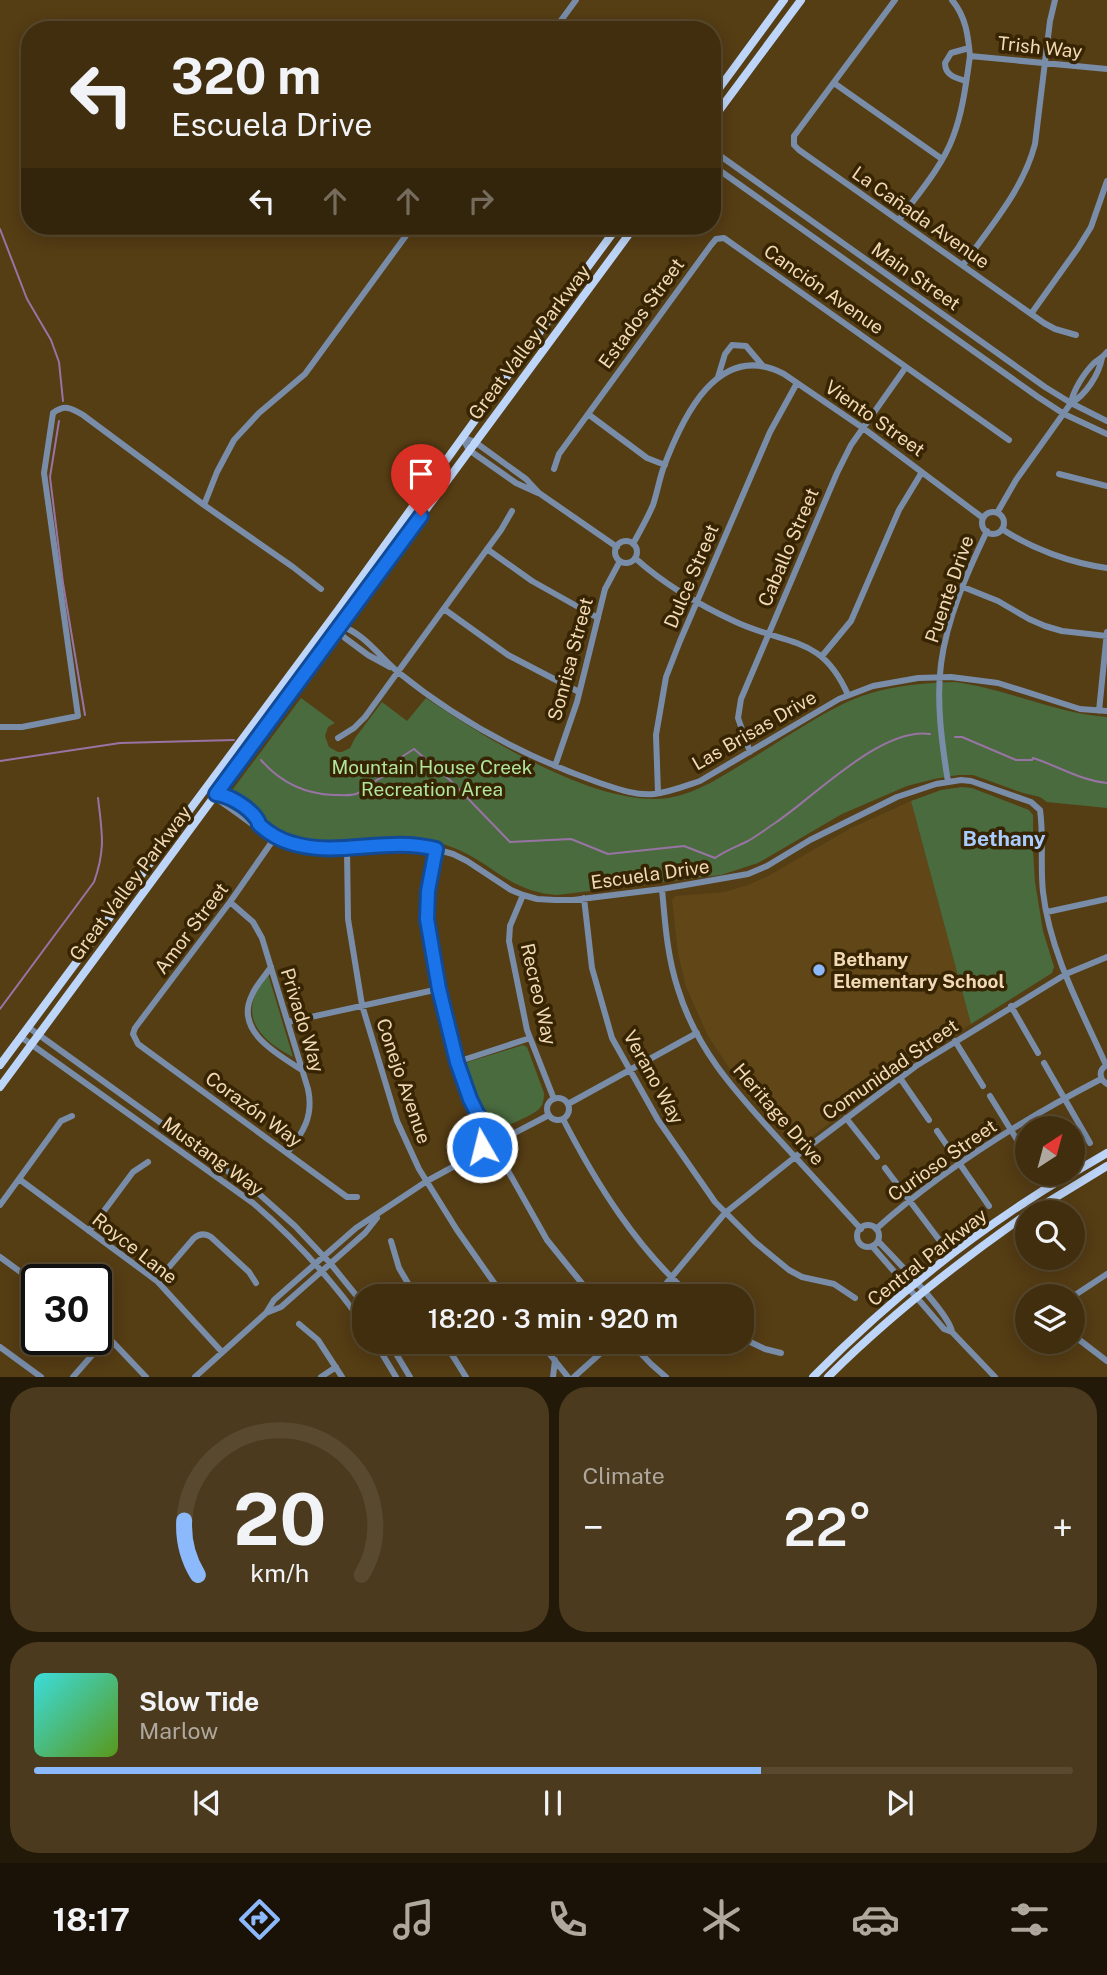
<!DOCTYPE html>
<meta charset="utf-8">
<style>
:root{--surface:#402e0f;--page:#4b3a1d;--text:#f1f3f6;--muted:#aea89e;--line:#594a2f;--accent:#8bb9fc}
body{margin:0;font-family:"Public Sans",sans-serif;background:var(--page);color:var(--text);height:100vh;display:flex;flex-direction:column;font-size:26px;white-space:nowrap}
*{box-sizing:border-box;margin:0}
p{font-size:23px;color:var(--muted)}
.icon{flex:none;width:38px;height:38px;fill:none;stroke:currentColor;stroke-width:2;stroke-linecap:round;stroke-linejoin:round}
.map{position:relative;height:1377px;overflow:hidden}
.panel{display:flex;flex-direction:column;gap:10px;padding:10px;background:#231908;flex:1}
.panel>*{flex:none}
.banner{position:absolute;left:21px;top:21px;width:700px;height:214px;border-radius:28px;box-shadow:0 4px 18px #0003,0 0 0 2px var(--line);background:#402e0f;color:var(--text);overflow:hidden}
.needle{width:46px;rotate:36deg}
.buttons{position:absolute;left:1015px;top:1116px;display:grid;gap:14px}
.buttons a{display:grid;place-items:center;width:70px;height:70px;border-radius:50%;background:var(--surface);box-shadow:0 4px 18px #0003,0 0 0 2px var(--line);font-size:35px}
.speed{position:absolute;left:21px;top:1264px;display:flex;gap:14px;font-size:35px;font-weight:700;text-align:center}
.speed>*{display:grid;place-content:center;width:91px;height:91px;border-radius:50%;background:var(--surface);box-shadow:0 4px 18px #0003,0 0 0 2px var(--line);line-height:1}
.speed .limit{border:4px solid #111;border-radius:10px;background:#fff;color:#111}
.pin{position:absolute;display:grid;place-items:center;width:60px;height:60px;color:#fff;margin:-72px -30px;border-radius:50% 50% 50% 0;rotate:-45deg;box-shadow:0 0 7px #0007}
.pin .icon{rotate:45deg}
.me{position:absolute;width:77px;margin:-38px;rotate:352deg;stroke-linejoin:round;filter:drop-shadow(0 0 5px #0008)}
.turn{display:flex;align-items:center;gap:24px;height:147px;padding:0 35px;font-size:32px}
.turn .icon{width:91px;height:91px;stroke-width:2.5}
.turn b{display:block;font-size:49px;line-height:60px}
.lanes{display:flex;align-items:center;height:66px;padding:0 35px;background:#0003;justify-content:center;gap:35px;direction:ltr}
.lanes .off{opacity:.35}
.big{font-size:52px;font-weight:600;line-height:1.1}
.panel .tile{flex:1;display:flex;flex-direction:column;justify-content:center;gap:10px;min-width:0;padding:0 24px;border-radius:28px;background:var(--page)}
.panel .dial{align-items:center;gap:0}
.dial svg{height:182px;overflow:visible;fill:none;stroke:var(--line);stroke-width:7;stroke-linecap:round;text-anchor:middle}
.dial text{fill:var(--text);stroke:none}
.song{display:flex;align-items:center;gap:21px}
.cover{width:84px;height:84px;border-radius:10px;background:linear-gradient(135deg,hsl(180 70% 55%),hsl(90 70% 35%))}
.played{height:7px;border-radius:4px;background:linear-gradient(90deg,var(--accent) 70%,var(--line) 70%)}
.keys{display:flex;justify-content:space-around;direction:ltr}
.heat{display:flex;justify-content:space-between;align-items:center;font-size:38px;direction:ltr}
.panel .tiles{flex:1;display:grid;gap:10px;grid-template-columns:1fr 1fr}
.tile:last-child{grid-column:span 2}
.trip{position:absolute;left:352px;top:1284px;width:402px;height:70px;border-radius:28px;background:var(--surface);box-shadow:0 4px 18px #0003,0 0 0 2px var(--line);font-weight:600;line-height:70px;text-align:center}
.tab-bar{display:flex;height:112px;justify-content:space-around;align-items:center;background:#1a1206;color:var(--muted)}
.tab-bar .icon{width:49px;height:49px}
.tab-bar .on{color:var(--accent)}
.tab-bar b{font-size:32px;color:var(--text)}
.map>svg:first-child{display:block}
.built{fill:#614618}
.green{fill:#4a6b3e}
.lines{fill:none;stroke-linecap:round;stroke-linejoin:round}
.stream{stroke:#9874a4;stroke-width:2}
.minor{stroke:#798da9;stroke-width:6}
.major{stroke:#bdd5f8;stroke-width:8}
.route-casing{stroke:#114b97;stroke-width:18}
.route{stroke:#1a73e8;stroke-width:12}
.poi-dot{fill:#8bb9fc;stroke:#372403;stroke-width:2.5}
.labels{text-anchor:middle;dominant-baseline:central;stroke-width:7;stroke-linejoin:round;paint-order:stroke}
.street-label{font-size:19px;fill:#f1d9b5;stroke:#372403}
.park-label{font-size:19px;fill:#b0e59c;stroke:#372403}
.poi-label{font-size:19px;font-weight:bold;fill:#f1d9b5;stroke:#372403;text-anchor:start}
.neighbourhood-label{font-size:21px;font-weight:bold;fill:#a9ccfe;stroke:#372403}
</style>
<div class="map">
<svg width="1107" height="1377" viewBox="0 0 1107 1377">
<rect width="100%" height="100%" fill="#553d14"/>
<path class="built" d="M911 801 971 1024 918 1059 801 1144 794 1145 746 1093 708 1036 686 987 678 953 672 900 676 896 724 892 748 885 768 876 851 828Z"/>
<path class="green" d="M955 682C1007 689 1054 713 1107 717V808L1047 802 1040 797 1023 793 973 775H958L934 779 907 786 842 814 758 863 721 875 557 895C507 892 490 859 446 845 394 828 334 857 286 835 265 826 248 807 230 793L301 698 335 723 328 727 325 736 329 747 338 752H342L350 748 355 738 382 702 407 721 426 698C483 737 597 808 668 798 698 793 724 775 749 760 779 742 809 721 841 705 876 687 916 683 955 682Z
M962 787 972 788 1029 810 1033 815V850L1035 882 1043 931 1054 967 1052 973 971 1024 911 801 941 790Z
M268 974 293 1057C268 1044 242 1024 256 993 259 987 264 980 268 974Z
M523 1045 527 1047 544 1093C544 1099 543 1106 538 1110 532 1115 504 1128 496 1129L486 1120 465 1067 468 1062Z"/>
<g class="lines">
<path class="stream" d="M0 229 27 299 51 340 59 362 63 401
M59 421 50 477 63 583 85 715
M955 737H962L1016 760H1032L1033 758C1058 766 1079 780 1107 783
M261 760C280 782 305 794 334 795 341 795 349 796 356 794 366 790 375 780 382 777L403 756 414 749 451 781 510 842 571 839 608 854 684 846 715 858C726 850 736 847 748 841 757 836 766 829 775 823 813 798 882 726 930 734
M0 761 120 743 234 740
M0 1009 94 882C106 848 102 833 98 798"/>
<path class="minor" d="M895 0 794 136V145L799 150 1044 323 1055 329 1076 335
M554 30 576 0
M970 56 1107 69
M966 81C955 78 945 75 945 63L951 53 969 48
M834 83 942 159
M712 150 1045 387 1071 403 1107 421
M712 165 1038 397 1064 414 1107 434
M899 220C918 194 942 167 953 137 963 111 966 83 970 56 968 35 966 17 952 0
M963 265C990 227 1023 190 1035 144L1050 21 1055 0
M1031 314 1078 248 1091 227 1107 181
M718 377 725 354 732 345 746 346 763 366
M1071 403C1086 395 1099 374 1102 358
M588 414 647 458 665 465
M462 437 475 442 526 479 539 493 617 547
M462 437 469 450 516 483 538 493
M554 469 559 454 711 245 716 239 724 238 1009 440
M1059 474 1107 486
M204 505 217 472 234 440 259 413 305 374 413 226
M982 523a11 11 0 1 1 22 0a11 11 0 1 1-22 0Z
M997 513 1016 480 1071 403C1073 390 1085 372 1094 363 1099 359 1103 357 1107 352
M1002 529C1032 549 1071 563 1107 568
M615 552a11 11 0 1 1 22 0a11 11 0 1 1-22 0Z
M633 544C640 531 647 519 653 505 657 493 659 481 663 469 682 418 718 339 784 374L863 428 983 518
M487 549 532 581 598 618
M635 558C665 585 699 605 736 622 788 646 822 635 848 695
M963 587 998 601 1029 619 1045 626 1062 631 1107 636
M444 609 508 655 579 692
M340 626C363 632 380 657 398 672 457 720 526 757 597 782 615 788 635 796 654 794 670 792 685 786 700 781L839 699 873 686 918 678 951 677 998 683 1080 709 1107 711
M340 626 342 635 345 638 368 655 390 667
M822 656 851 621 899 510 922 472
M1099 711 1107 632
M0 727H22L78 716 44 473 53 413C65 404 71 408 83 415L204 505 293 567 321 589
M338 738 354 728 365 717 501 530 512 511
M750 752 738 718 741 699 837 473 851 445 906 367
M555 766 577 702 605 589 620 561
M948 782C942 744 936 702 941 664 947 618 967 573 987 531
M206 787 216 794 220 801 237 813 252 824 260 825 286 842 306 847 331 850 389 844H409L424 846 453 854 467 861 511 890 523 895 537 899 555 900H573L662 889 748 874 767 866 810 840 897 797 936 784 961 780 971 781 1031 802 1040 810C1044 837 1040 865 1043 892 1050 953 1081 1009 1106 1065
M658 793 656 735 666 677 680 641 770 432 797 383
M216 794C231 795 254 810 260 825
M276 836 230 902 135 1028 133 1034 138 1044 347 1197H357
M347 849 348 919 362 1005 397 1121 419 1169 457 1230 504 1297
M436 849 428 891 427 919 439 989 457 1062 470 1099 488 1135
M662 889C665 922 667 956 678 989 696 1048 733 1089 774 1134 803 1166 832 1197 861 1229
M523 895 510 926 509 941 527 1030 554 1099
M584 898 592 968 612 1038 658 1120 715 1202 755 1242 789 1270 802 1277 834 1284 855 1298
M230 902 253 922 262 938 308 1089C314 1116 303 1133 287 1153
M1047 912 1107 899
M271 967C265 976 256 985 252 995 234 1031 277 1054 302 1070
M1011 1006 1038 1053
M288 1022 439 989
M28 1027 258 1193 295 1226 330 1263 364 1305
M21 1037 253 1203C295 1239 332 1280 364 1325
M955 1041 983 1086
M457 1062 530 1038
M1044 1063 1090 1143
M1107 1065C1098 1070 1099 1079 1107 1084
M900 1078 929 1120
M990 1096 1027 1156
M547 1109a11 11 0 1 1 22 0a11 11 0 1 1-22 0Z
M568 1104 697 1033
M846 1118 877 1157
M563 1119C597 1185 636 1247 692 1297
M937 1131 989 1206
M482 1145a10 10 0 1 1 20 0a10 10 0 1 1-20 0Z
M501 1140 549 1115
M498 1153 547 1240 593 1297
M885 1168 940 1241
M19 1179 157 1281 222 1352
M0 1205 61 1121 72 1116
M857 1236a11 11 0 1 1 22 0a11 11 0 1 1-22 0Z
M876 1229C943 1169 1022 1120 1101 1079
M89 1231 133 1172 148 1162
M391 1241 399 1268 416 1297
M878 1241C893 1257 950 1314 952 1332L995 1377
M872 1246 944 1329 952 1332
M0 1257 37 1284
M157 1281 194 1238C199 1234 205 1233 211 1237L249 1272 256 1283
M486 1297 499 1289
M655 1297 725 1213 795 1157 916 1066 1066 974 1107 957
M1072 1297 1107 1274
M266 1313 274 1300 356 1228 427 1181 484 1150
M299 1324 318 1340 342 1377
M96 1328 108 1337 146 1377
M1073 1335 1107 1361
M742 1338 765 1349 781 1353
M375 1342 396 1377
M389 1342 410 1377
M444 1342 466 1377
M540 1342 568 1377
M630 1342 651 1364 666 1377
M0 1347 41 1377
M73 1377 108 1337
M195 1377 266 1313 281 1307 365 1233 377 1218
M321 1377 336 1367
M553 1377 555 1360
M574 1377 613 1342"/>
<path class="major" d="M712 98 784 0
M712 120 801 0
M0 1065 339 609 491 398 618 226
M0 1087 635 226
M1073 1173 1107 1153
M1030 1213 1107 1166
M813 1377C890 1299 976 1230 1070 1174
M828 1377C889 1316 957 1263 1027 1214"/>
</g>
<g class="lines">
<g class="route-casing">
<path id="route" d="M421 516 216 794C229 795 248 807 256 818 262 826 255 821 262 827 270 834 281 840 291 843 340 858 386 836 436 849L428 891 427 919 439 989 457 1062 470 1099 488 1135 483 1140 482 1147"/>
</g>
<use href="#route" class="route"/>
</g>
<circle class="poi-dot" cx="819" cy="970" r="7"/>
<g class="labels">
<g class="street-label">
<text transform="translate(1040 47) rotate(6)">Trish Way</text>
<text transform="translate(921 217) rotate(35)">La Cañada Avenue</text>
<text transform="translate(916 276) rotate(35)">Main Street</text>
<text transform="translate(824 289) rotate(35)">Canción Avenue</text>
<text transform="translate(641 313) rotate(-54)">Estados Street</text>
<text transform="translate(529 342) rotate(-53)">Great Valley Parkway</text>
<text transform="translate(875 418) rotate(35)">Viento Street</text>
<text transform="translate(788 547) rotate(-67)">Caballo Street</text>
<text transform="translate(691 576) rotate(-67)">Dulce Street</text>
<text transform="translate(949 589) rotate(-71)">Puente Drive</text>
<text transform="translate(570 659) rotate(-75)">Sonrisa Street</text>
<text transform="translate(754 730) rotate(-30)">Las Brisas Drive</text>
<text transform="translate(650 874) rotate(-8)">Escuela Drive</text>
<text transform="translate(130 883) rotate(-53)">Great Valley Parkway</text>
<text transform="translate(191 928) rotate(-53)">Amor Street</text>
<text transform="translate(539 994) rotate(77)">Recreo Way</text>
<text transform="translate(303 1020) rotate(73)">Privado Way</text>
<text transform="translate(890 1069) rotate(-35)">Comunidad Street</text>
<text transform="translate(654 1077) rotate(61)">Verano Way</text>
<text transform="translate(404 1081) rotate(71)">Conejo Avenue</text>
<text transform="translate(254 1109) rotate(36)">Corazón Way</text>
<text transform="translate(779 1114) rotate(49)">Heritage Drive</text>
<text transform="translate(213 1156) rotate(36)">Mustang Way</text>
<text transform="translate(942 1160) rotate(-35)">Curioso Street</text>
<text transform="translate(135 1248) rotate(38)">Royce Lane</text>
<text transform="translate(927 1257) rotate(-38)">Central Parkway</text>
</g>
<g class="park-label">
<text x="432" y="767">Mountain House Creek<tspan x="432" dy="22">Recreation Area</tspan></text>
</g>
<g class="poi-label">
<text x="833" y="959">Bethany<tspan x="833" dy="22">Elementary School</tspan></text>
</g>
<g class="neighbourhood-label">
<text x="1004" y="838">Bethany</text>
</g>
</g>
</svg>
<div class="buttons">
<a><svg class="needle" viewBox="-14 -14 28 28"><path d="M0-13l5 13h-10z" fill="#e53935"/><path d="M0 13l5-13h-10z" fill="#aea89e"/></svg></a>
<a><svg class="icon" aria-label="search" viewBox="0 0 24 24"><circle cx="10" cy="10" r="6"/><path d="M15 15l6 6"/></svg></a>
<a><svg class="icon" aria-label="layers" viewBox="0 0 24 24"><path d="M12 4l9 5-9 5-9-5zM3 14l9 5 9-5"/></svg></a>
</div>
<div class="speed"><div class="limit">30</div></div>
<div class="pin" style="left:421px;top:516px;background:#d93025"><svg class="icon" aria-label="arrive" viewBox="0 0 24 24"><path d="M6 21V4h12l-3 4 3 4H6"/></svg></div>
<svg class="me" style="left:482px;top:1147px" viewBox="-20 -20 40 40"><circle r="17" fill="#1a73e8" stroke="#fff" stroke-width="3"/><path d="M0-11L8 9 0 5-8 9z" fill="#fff"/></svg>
<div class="trip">18:20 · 3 min · 920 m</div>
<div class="banner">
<div class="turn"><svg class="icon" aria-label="left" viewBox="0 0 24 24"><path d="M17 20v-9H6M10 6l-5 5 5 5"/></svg><div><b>320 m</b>Escuela Drive</div></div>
<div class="lanes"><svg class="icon" aria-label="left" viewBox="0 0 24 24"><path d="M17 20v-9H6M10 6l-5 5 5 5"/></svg><svg class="icon off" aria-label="ahead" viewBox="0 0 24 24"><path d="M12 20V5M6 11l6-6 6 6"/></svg><svg class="icon off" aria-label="ahead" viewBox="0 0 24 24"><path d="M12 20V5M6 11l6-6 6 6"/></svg><svg class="icon off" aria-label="right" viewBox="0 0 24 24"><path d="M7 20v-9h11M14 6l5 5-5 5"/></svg></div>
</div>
</div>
<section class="panel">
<div class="tiles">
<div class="tile dial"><svg viewBox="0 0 100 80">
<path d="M14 69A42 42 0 1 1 86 69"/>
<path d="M14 69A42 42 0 0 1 8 45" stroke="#8bb9fc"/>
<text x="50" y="56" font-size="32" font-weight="700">20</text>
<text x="50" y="72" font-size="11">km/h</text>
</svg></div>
<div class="tile"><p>Climate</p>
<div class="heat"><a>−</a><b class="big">22°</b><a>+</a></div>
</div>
<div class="tile">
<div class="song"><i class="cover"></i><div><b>Slow Tide</b><p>Marlow</p></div></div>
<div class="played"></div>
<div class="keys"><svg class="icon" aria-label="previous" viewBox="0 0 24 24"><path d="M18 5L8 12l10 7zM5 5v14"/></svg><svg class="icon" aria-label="pause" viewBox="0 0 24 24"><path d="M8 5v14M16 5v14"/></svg><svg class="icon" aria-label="next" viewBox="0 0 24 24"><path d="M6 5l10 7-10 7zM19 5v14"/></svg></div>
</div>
</div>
</section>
<nav class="tab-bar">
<b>18:17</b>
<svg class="icon on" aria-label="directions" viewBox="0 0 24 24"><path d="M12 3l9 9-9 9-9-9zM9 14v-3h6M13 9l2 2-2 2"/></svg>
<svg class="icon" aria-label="music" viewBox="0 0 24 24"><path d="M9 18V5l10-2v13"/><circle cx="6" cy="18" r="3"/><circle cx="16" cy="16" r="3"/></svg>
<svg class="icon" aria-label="phone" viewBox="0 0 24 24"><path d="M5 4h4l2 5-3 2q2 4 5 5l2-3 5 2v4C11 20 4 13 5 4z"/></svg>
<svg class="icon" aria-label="climate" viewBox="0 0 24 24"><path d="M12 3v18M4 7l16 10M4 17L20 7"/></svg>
<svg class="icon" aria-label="car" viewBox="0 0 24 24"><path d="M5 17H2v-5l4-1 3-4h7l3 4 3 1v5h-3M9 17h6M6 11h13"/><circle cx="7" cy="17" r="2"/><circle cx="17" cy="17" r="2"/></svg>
<svg class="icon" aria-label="filters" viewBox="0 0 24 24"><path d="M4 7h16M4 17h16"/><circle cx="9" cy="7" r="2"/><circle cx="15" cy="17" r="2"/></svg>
</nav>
